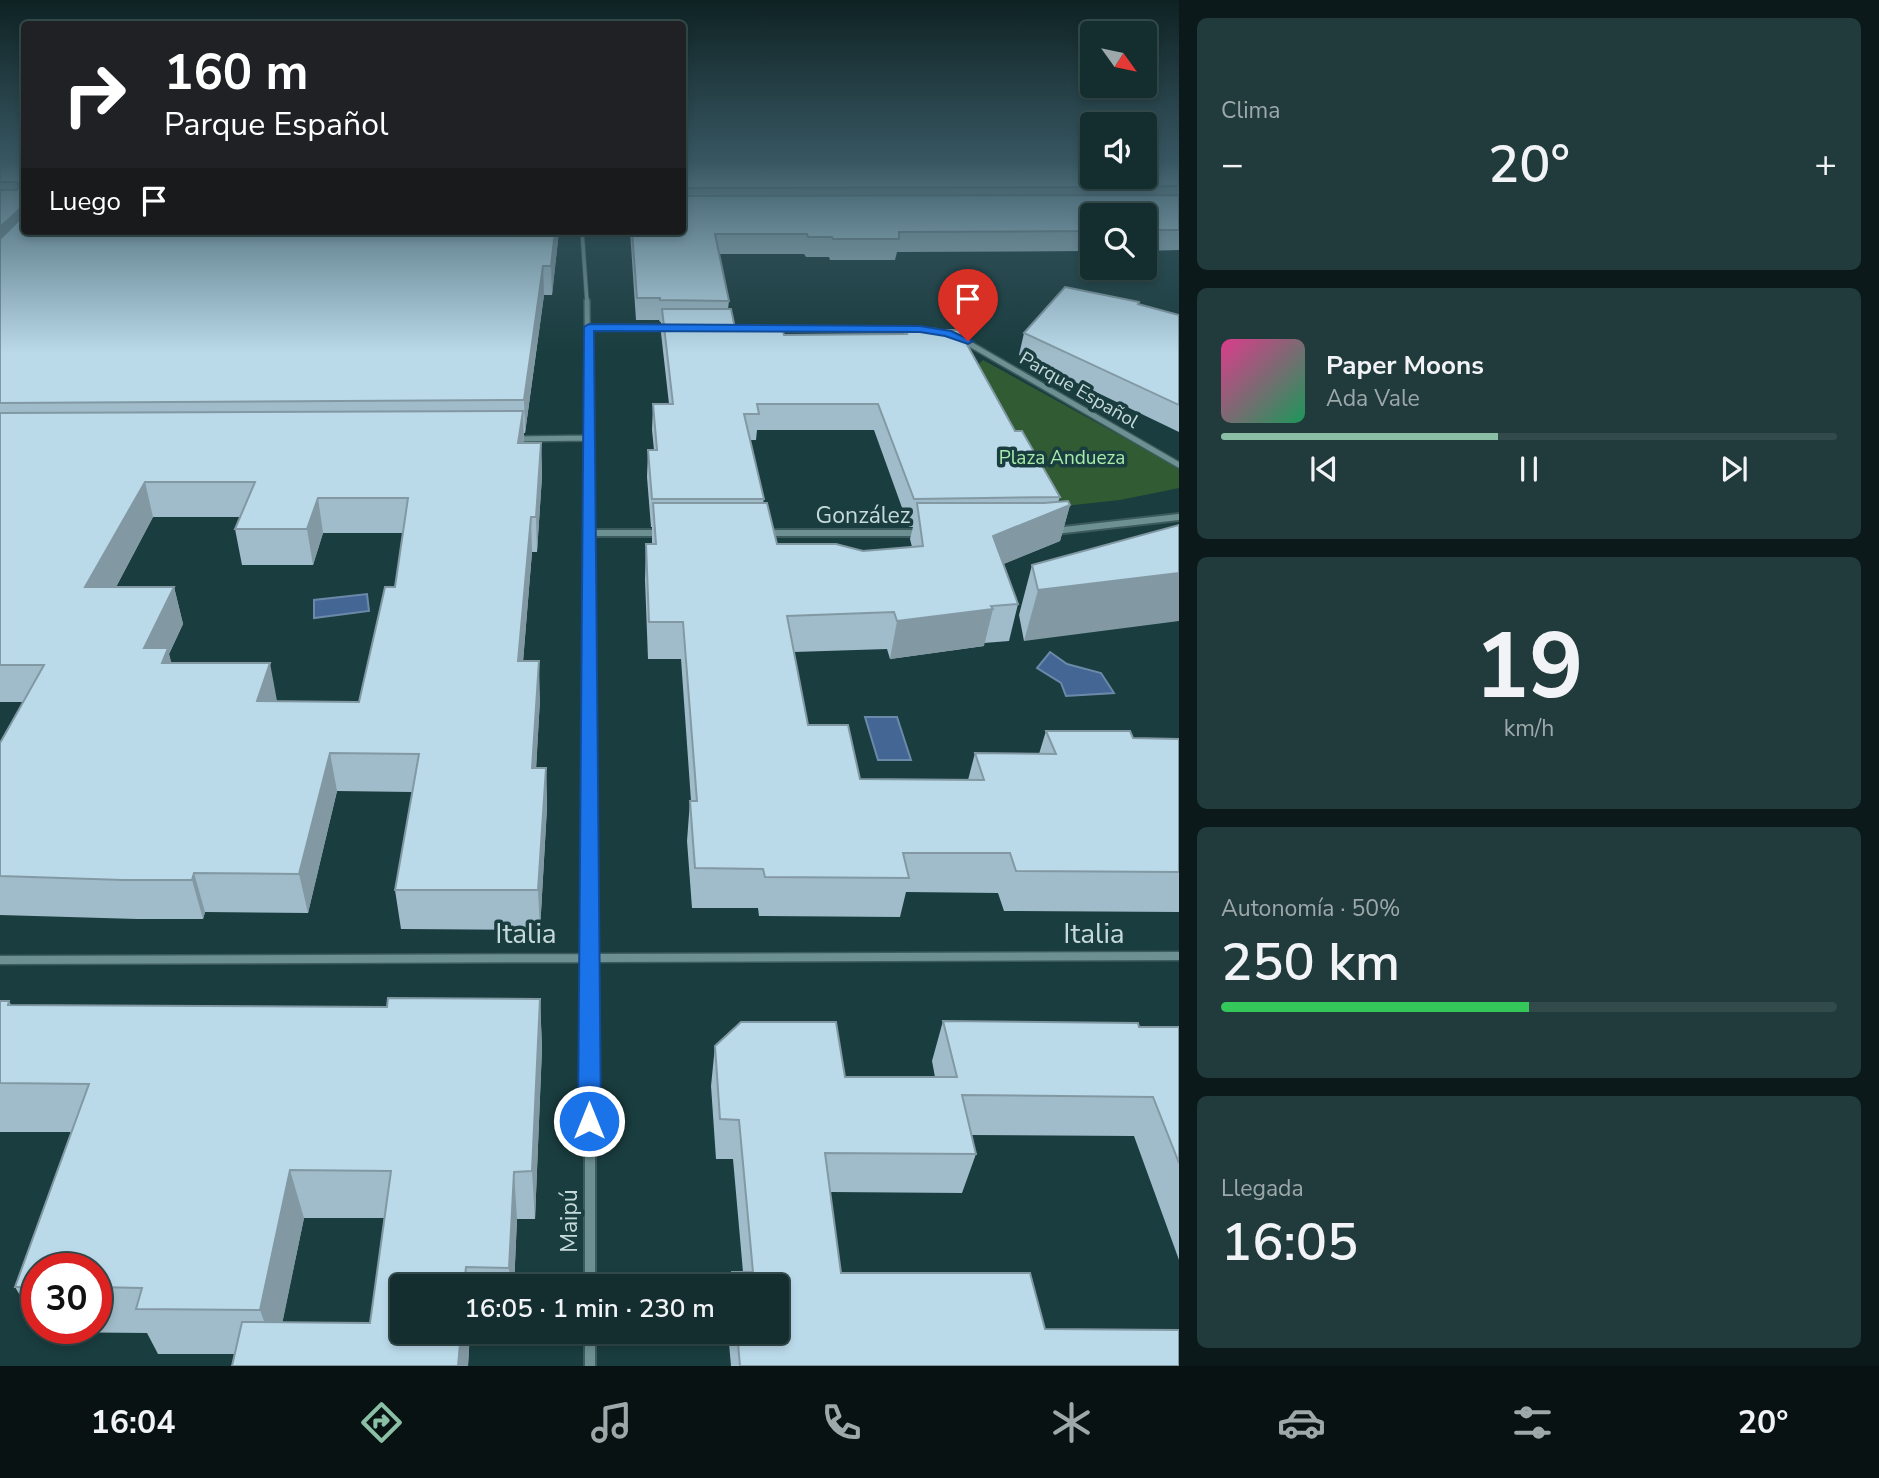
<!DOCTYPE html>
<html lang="es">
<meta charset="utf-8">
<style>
:root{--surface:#142e2f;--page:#213a3b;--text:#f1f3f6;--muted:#9da8aa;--line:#334a4b;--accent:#8abfa5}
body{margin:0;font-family:"Nunito Sans",sans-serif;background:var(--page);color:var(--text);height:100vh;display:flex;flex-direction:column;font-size:26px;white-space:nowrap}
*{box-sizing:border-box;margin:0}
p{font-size:23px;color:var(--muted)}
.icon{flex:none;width:38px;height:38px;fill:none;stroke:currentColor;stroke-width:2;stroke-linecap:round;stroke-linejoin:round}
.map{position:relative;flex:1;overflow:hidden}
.side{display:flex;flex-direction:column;gap:18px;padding:18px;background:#0b191a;width:700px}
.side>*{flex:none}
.banner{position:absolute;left:21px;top:21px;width:665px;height:214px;border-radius:7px;box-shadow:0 4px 10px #0003,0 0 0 2px var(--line);background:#202124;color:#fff;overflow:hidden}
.needle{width:46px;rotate:123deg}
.fabs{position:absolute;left:1080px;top:21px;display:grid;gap:14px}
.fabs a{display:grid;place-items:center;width:77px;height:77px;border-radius:7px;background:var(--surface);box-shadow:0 4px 10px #0003,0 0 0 2px var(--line);font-size:35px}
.speed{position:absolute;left:21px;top:1253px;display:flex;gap:14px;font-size:35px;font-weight:700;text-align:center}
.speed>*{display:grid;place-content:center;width:91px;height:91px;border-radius:50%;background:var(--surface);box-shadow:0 4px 10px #0003,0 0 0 2px var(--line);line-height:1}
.speed .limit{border:10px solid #d22;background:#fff;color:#111}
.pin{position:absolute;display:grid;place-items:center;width:60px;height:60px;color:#fff;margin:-72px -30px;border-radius:50% 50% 50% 0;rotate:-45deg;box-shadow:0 0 7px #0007}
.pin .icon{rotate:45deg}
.me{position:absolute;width:77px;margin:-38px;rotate:0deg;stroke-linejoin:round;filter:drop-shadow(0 0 5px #0008)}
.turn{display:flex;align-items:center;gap:24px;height:147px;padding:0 28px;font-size:32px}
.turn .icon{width:91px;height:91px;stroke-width:2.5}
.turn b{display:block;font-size:49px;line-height:60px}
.then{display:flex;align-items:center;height:66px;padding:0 28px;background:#0003;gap:14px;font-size:26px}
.big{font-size:52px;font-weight:600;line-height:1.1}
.side .card{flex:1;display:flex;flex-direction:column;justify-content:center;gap:10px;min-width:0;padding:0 24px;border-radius:10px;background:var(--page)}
.side .dial{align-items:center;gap:0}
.dial b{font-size:91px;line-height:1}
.song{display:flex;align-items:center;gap:21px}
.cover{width:84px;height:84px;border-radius:10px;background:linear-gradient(135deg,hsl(330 70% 55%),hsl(150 70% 35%))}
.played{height:7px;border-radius:4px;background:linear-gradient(90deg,var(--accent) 45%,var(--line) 45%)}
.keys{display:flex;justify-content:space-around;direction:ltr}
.heat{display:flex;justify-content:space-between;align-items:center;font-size:38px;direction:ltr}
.charge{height:10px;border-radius:5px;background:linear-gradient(90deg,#34c759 50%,var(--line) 0)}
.trip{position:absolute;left:390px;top:1274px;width:399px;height:70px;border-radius:7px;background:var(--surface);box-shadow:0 4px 10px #0003,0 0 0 2px var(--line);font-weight:600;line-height:70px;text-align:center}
.tabs{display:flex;height:112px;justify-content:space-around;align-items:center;background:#081213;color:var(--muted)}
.tabs .icon{width:49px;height:49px}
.tabs .on{color:var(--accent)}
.tabs b{font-size:32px;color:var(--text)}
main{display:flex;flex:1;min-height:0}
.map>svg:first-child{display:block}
.green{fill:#305b33}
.water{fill:#436694;stroke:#6b89a9;stroke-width:2}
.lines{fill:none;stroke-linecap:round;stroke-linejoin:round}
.minor-far4-casing{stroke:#3c5b5c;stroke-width:5}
.minor-far3-casing{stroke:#3c5b5c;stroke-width:8}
.minor-far2-casing{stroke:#3c5b5c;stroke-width:10}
.minor-far1-casing{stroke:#3c5b5c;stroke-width:11}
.minor-casing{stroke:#3c5b5c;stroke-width:14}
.minor-far4{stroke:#6d9193;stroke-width:3.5}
.minor-far3{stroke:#6d9193;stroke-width:5}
.minor-far2{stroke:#6d9193;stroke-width:6}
.minor-far1{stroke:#6d9193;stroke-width:8}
.minor{stroke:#6d9193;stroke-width:10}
.wall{fill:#a0bbc9;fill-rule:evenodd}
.shaded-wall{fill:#8299a4}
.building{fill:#badaea;stroke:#8299a4;stroke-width:2;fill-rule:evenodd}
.route{fill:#1a73e8;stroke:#114b97;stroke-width:2}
.labels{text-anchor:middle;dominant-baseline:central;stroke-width:7;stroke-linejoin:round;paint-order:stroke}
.far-street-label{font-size:19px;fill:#c7dadb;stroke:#1a3d3f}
.far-park-label{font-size:19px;fill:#a7ecaa;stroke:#1a3d3f}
.street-label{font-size:23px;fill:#c7dadb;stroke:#1a3d3f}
.near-street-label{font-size:28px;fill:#c7dadb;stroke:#1a3d3f}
</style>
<main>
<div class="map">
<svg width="1179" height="1366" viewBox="0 0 1179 1366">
<rect width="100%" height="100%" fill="#1a3d3f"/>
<path class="green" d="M983 360 1179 468V488L1120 500 1037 509 972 370Z"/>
<path class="water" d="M367 594 369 611 314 618V600Z
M1050 652 1067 664 1101 673 1114 693 1066 696 1061 683 1037 668Z
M865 717H897L911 760H878Z"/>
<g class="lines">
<g class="minor-far4-casing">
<path id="minor-far4" d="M582 231 587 302"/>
</g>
<g class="minor-far3-casing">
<path id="minor-far3" d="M587 301 589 480
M589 327 669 328
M726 328 934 331
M956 336 1179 465
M515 439 588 438"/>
</g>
<g class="minor-far2-casing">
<path id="minor-far2" d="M589 478V707
M1055 531 1179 517
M587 533H661
M768 533H920"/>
</g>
<g class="minor-far1-casing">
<path id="minor-far1" d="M589 705 590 997
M0 960 1179 956"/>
</g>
<g class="minor-casing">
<path id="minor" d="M590 995V1286
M590 1332V1366"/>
</g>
<use href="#minor-far4" class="minor-far4"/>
<use href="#minor-far3" class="minor-far3"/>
<use href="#minor-far2" class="minor-far2"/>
<use href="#minor-far1" class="minor-far1"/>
<use href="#minor" class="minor"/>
</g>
<path class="wall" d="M0 163H24V231H559L552 295H544L525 433H524V443H541L542 476 537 552H532L523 661 540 699 536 768H546L547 807 540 930 401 929 395 890 412 792 337 791 308 913 205 912 203 919H137L0 915V743L23 702H0ZM153 517H240L235 529 242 565H313L323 533H403L395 587 359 702 277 701 171 663 169 654 183 624 174 587H116Z
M682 163H1092V177H1144L1179 163V250L1144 251V215H1092V251L897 252 895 260H830L829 257H806L804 254H719L729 301 728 309 735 328 784 335 904 334 905 330 1015 431 1060 497 1058 502 1070 505 1060 541 1003 564 1018 604 1009 641 984 643V646L890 659 887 649 794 652 808 725 860 779 968 780 975 753 1039 754 1046 731 1133 738 1179 739V912L1004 911 998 893 906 892 900 917 759 916 758 908H692L687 841 690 801H691L681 659H648L645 580 646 544H652V527H651L647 477 648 450H654L652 430 653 404H669L661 333V322H660L659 320H636L630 231H682ZM757 430H874L909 527H913L910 539 912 547 863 551 777 544 763 503 764 499 750 440H756Z
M1139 302V304L1179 315V432L1019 355 1024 333Z
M1179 525 1024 641 1019 615 1032 565Z
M540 999 542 1048 535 1219H517L514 1286H402V1332H470L468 1366H232L235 1354H158L147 1333 42 1332 39 1328H96V1269H37V1324L15 1287 71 1132H0V1001H9L11 1005 387 1007ZM304 1218H384L370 1323H282Z
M943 1021 1139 1027H1179V1260L1134 1136 971 1135 976 1154 962 1193 830 1192 841 1273 1179 1366H731L728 1332H777V1286H730L732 1272H743L733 1159H716L711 1086 715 1046 845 1077H935L932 1061Z"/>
<path class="shaded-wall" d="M24 205V231L0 263V227Z
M555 231H559L552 295 551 266Z
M543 266 544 295 525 433 524 400Z
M523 411 524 444 518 443Z
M541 443 542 476 537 552 536 517Z
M145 482 153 517 97 623 85 587Z
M318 498 323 533 313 565 307 529Z
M1070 505 1060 541 984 572 993 536Z
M531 517 532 552 520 699 518 661Z
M1179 573V621L1024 641 1038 590Z
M174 587 183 624 169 654 178 686 144 648Z
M993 609 984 646 890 659 897 621Z
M539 661 540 699 534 807 532 768Z
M270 663 277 701H257Z
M330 753 337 791 308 913 299 874Z
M546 768 547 807 540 930 538 890Z
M194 873 205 912 203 919 192 880Z
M540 999 542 1048 535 1219 532 1171Z
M290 1170 304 1218 276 1354 260 1310Z
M514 1172 517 1219 514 1286H510L509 1268Z
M466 1267 468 1286H464Z
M461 1332H470L468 1366H458Z"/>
<path class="building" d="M0 163H24V205L0 227V190H17L19 184 17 182H0Z
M682 163H1080L1092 174V177H1095L1104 187 682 188Z
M1144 163H1179V186L1117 187 1107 177H1144Z
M1179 195V230H1144V215H1092V231L899 232V239H833L832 237H808L807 234H715L729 301 660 300V298H637L632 231H682V196Z
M24 215V231H555L551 266H543L524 400 0 403V239Z
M1065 287 1139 302 1138 304 1179 315V405L1024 333Z
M662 309H731L735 328H782L784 335 907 334 905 330H959L1015 431H1022L1060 497 914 499 878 404H757L759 414H744L764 499H652L648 450H657L653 404H673Z
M523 411 518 443H541L536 517H531L518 661H539L532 768H546L538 890H395L419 754 330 753 299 874 194 873 192 880H123L0 876V743L44 665H0V413ZM145 482H255L235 529H307L318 498H408L395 587H385L359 702 257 701 270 663H162L168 648H144L174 587H85Z
M1068 501 1070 505 993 536 1018 604 991 606 993 609 897 621 894 612 787 616 808 725H848L860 779 984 780 975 753 1056 754 1046 731H1130L1133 738 1179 739V872L1016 871 1010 853H903L909 878 765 877 763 869 695 868 690 801H697L683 622H649L646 544H656L653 503H767L777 544H836L863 551 923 546 917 503H1044Z
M1179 525V573L1038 590 1032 565Z
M388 998 540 999 532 1171 514 1172 509 1268 466 1267 464 1286H402V1332H461L458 1366H232L242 1322 370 1323 391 1171 290 1170 260 1310 136 1309 142 1288 96 1287V1269H37V1287H15L89 1084 0 1083V1001H9L8 1005 387 1007Z
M943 1021 1138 1023 1139 1027H1179V1163L1153 1097 962 1095 976 1154 825 1153 841 1273H1030L1045 1329 1179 1330V1366H740L737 1332H777V1286H733L732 1272H753L739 1120 720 1119 715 1046 741 1022H836L845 1077H957Z"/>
<linearGradient id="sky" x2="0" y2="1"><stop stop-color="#0e2223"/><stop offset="0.46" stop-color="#385763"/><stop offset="1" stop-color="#385763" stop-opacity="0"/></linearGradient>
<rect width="1179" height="354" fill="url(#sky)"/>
<path class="route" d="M589 324 920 326 951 331 973 341 968 344 945 336 920 332 594 331 601 1121 597 1128 589 1131 581 1128 578 1121 584 327Z"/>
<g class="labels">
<g class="far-street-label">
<text transform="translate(1079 390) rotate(30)">Parque Español</text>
</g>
<g class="far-park-label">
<text x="1062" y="458">Plaza Andueza</text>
</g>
<g class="street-label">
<text x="863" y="515">González</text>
<text transform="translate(569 1221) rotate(-90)">Maipú</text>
</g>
<g class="near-street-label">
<text x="526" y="934">Italia</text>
<text x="1094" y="934">Italia</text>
</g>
</g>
</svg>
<div class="fabs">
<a><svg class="needle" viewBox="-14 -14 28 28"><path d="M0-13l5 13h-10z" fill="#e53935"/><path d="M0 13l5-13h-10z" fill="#9da8aa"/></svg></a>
<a><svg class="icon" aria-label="sound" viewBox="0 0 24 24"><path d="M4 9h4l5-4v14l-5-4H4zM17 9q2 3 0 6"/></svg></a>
<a><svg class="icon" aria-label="search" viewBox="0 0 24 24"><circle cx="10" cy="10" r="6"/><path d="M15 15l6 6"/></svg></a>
</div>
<div class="speed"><div class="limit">30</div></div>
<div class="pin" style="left:968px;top:341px;background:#d93025"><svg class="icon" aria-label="arrive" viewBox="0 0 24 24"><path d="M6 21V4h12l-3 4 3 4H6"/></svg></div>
<svg class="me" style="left:589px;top:1121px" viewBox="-20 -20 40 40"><circle r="17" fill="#1a73e8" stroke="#fff" stroke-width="3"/><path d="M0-11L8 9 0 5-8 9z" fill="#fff"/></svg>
<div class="trip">16:05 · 1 min · 230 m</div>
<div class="banner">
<div class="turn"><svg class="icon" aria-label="right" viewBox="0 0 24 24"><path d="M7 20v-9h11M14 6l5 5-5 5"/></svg><div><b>160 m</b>Parque Español</div></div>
<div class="then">Luego<svg class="icon" aria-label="arrive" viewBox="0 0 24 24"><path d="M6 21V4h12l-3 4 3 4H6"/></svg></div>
</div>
</div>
<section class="side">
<div class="card"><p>Clima</p>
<div class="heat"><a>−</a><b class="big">20°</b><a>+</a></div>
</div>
<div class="card">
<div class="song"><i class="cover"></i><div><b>Paper Moons</b><p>Ada Vale</p></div></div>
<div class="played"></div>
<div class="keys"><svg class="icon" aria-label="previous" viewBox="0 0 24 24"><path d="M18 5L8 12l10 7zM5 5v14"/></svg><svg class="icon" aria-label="pause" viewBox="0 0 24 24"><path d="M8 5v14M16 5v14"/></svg><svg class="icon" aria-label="next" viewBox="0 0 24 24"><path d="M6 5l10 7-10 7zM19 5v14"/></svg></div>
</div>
<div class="card dial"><b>19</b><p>km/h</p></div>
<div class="card"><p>Autonomía · 50%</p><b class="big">250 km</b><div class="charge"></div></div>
<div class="card"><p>Llegada</p><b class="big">16:05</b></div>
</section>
</main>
<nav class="tabs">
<b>16:04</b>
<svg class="icon on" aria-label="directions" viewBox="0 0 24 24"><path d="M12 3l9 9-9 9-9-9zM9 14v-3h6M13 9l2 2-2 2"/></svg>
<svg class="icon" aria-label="music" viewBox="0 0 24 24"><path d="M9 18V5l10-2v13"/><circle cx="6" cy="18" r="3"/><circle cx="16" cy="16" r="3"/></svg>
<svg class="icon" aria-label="phone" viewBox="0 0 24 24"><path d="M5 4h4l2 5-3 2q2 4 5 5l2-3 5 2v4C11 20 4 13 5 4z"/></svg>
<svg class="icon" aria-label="climate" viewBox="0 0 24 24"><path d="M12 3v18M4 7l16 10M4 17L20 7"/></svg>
<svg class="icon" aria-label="car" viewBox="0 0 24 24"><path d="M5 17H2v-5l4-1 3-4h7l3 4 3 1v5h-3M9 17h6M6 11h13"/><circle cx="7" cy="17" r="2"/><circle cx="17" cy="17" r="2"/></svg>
<svg class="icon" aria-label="filters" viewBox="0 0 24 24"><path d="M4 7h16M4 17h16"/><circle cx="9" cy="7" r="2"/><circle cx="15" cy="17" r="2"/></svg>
<b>20°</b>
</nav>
